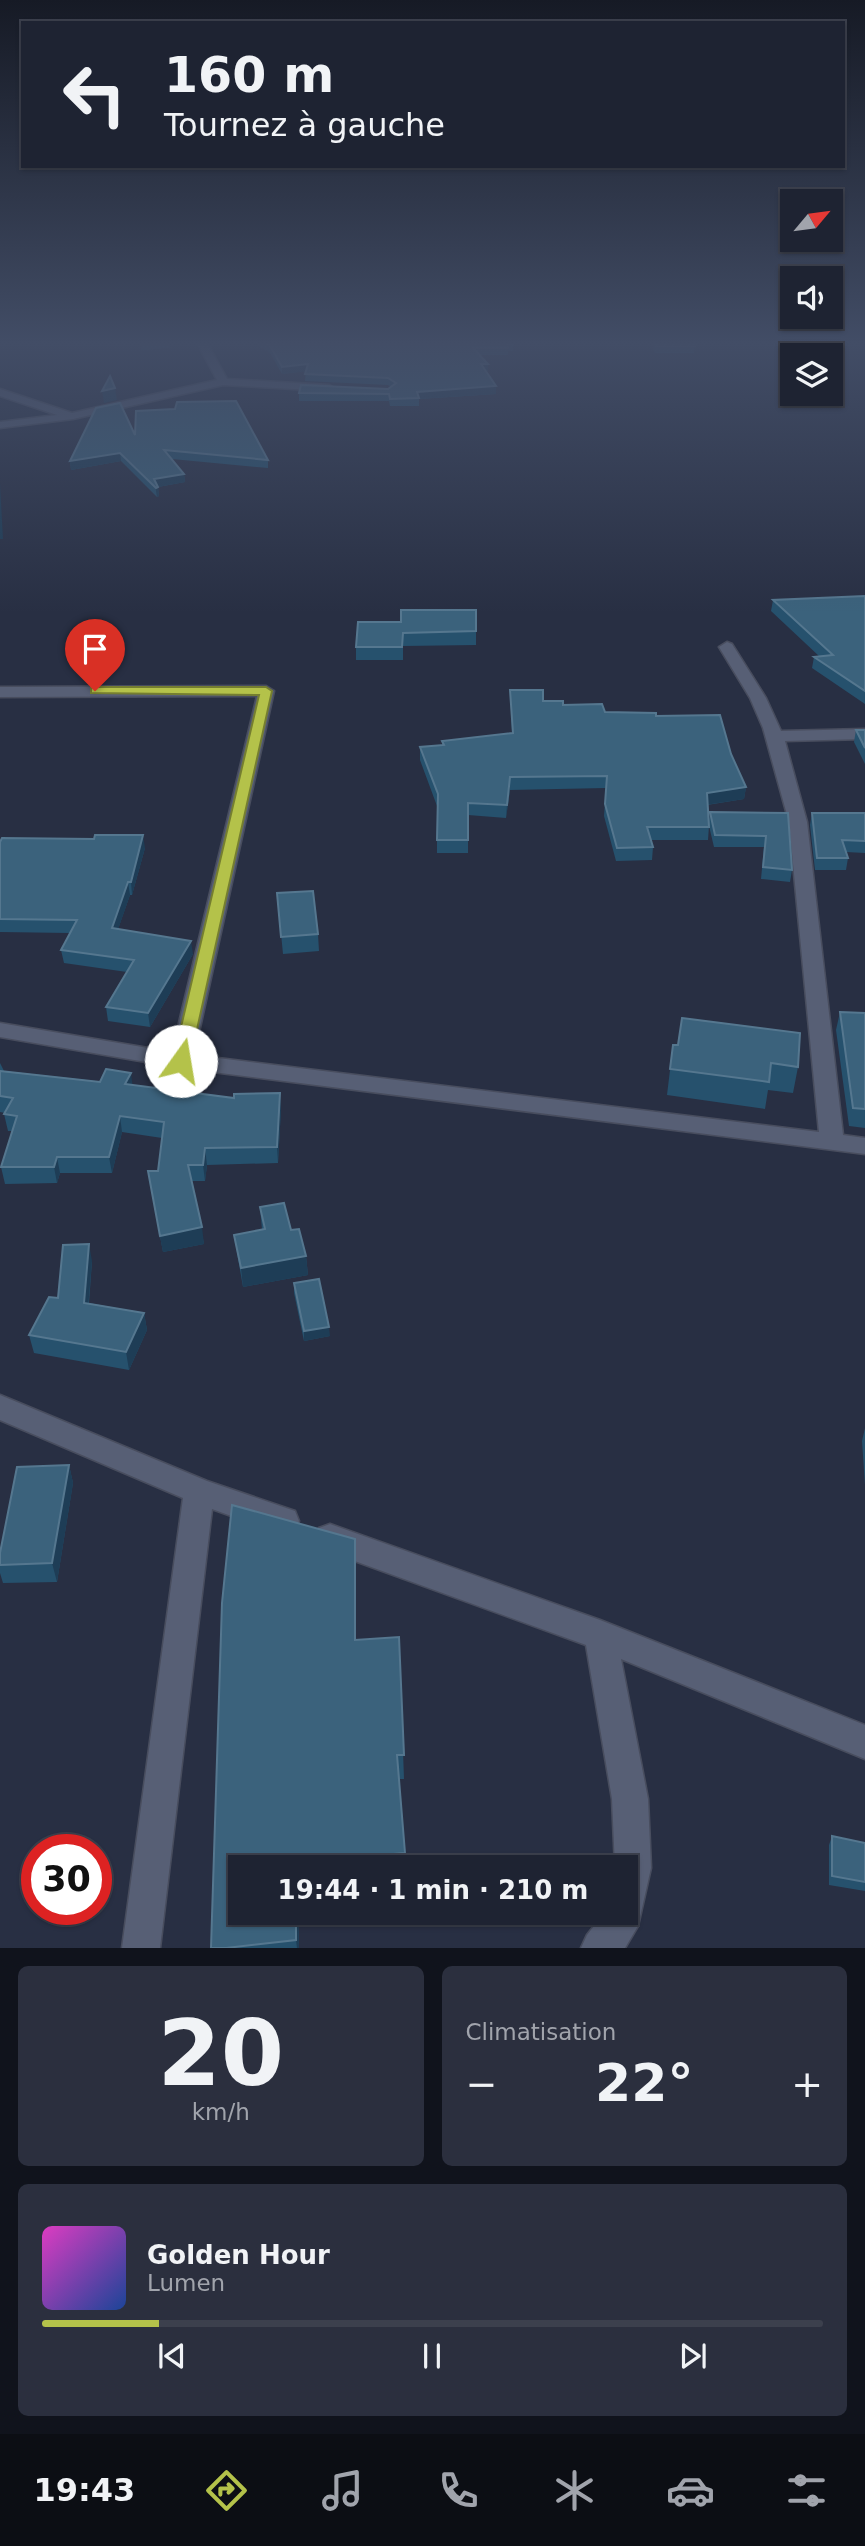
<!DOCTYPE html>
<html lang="fr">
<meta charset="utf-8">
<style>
:root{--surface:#1e2332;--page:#2b2f3e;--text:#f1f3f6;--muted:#a1a4ac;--line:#3c404d;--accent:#b4c24a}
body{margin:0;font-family:"DejaVu Sans",sans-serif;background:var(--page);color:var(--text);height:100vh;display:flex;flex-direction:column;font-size:26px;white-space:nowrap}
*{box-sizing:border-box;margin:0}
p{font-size:23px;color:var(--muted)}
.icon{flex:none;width:38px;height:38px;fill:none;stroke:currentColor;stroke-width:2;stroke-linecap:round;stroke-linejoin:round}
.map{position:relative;height:1948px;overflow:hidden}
.details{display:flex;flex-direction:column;gap:18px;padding:18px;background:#10131c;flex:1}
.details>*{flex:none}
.banner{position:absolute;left:21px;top:21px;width:824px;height:147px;border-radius:0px;box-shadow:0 2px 5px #0004,0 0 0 2px var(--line);background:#1e2332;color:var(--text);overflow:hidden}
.needle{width:46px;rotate:61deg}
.controls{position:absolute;left:780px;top:189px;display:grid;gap:14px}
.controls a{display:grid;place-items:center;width:63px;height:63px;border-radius:0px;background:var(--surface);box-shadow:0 2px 5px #0004,0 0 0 2px var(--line);font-size:35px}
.speed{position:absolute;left:21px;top:1834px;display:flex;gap:14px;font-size:35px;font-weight:700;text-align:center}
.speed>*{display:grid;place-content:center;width:91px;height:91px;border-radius:50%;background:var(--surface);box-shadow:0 2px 5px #0004,0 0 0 2px var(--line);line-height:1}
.speed .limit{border:10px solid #d22;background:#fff;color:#111}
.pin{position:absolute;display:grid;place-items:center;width:60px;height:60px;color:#fff;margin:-72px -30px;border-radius:50% 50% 50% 0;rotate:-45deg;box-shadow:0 0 7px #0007}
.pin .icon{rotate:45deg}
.me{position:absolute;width:77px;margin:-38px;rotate:13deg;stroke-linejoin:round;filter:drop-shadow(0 0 5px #0008)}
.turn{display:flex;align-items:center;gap:24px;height:147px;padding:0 28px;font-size:32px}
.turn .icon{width:91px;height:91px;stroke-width:2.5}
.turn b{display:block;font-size:49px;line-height:60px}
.big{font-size:52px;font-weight:700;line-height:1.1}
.details .tile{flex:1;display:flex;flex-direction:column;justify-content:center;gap:10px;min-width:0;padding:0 24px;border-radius:10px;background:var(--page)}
.details .dial{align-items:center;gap:0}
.dial b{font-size:91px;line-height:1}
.song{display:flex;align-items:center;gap:21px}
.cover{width:84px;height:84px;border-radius:10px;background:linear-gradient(135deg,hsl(310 70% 55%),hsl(220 70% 35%))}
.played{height:7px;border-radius:4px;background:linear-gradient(90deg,var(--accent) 15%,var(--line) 15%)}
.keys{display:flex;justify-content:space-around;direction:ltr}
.heat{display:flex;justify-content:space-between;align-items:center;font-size:38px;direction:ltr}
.details .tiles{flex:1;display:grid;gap:18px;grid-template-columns:1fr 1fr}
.tile:last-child{grid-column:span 2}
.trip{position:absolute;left:228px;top:1855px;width:410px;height:70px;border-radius:0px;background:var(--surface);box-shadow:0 2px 5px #0004,0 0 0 2px var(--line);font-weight:700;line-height:70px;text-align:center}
.menu{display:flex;height:112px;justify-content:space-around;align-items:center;background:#0c0e14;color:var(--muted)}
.menu .icon{width:49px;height:49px}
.menu .current{color:var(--accent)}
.menu b{font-size:32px;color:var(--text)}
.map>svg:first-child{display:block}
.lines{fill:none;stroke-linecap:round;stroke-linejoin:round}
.street-casing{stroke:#484d5e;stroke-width:3}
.street{fill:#575f75;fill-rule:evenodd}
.wall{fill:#26516d}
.shaded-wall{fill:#1e3d56}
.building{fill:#3b627c;stroke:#55778f;stroke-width:2}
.route{fill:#b4c24a;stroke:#757e30;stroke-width:2}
</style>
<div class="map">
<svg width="865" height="1948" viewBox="0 0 865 1948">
<rect width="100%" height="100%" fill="#282f43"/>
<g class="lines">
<g class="street-casing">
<path id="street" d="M196 341H206L227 379 329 385 334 388 329 391 223 385 73 419 0 428V422L57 415 0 396V389L72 413 217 380Z
M727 642 732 644 766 698 781 731 865 729V739L785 741 807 822 843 1135 865 1138V1154L181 1068 0 1037V1023L172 1052 257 696 0 697V687L266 686 274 691 194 1055 819 1132 789 822 763 728 750 698 719 647Z
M0 1395 207 1481 295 1511 299 1521 295 1531 284 1535 212 1509 160 1948H122L183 1498 0 1420Z
M330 1524 600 1620 865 1725V1759L621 1659 648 1799 651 1868 638 1926 625 1948H581L587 1935 604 1913H625V1867H615L612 1799 586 1645 319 1548 315 1538 319 1528Z"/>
</g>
<use href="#street" class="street"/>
</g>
<path class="wall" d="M140 341H169L170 348 141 350Z
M252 341H537V343L513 344V351H508V355H480L488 371H486L496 386V394L419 399V406H390L389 401H299V393L388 389 391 387 388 385 305 381 306 371 282 374 270 353Z
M650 341H693L695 346 694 353H655Z
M135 435 268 460V468L172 459 184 474 185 482 158 487 159 496 157 497 121 461 71 470 70 461Z
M865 596V704L812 668 814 657H820L771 611 773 600Z
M476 610V645L403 646V660H356V647L401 622Z
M510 690 543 701 563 705 605 712 656 716 731 754 746 787 744 799 707 805 709 821 710 812 788 813 792 870 790 882 761 879 764 847H714L709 826 708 840H651L653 847 652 860 616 861 604 816 606 788 510 790 506 818 468 815V853H437V806L420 760V747L442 745V741L512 733Z
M856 730H865V764L854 742Z
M812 813H865V853L846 852 848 858 846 870H815L810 825Z
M0 842 145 848 132 895H130L118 929 193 954 150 1027 108 1021 106 1007 127 972 64 963 61 950 70 933 0 932Z
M277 893 318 934 319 951 283 954Z
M840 1012 865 1013V1128L849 1126 836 1030Z
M673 1045 798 1067 793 1093 768 1090 765 1109 667 1095Z
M0 1063 4 1071 132 1085 281 1109 278 1163 207 1165 205 1181H192L204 1244 163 1252 151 1188 158 1171 162 1138 122 1132 112 1173H60L57 1183 5 1184 1 1167 12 1131H8L4 1114 5 1113 0 1112Z
M260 1207 291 1230 306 1256 308 1275 243 1287 237 1253 234 1235 262 1230Z
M92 1261 89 1303 144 1313 147 1330 129 1370 34 1353 29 1335 58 1298Z
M294 1283 330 1336 304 1341 294 1293Z
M865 1428V1485L862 1441Z
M69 1465 73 1483 57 1582 3 1583 0 1573V1553Z
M355 1539 356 1564V1640L399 1637 404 1779H399L406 1867H240V1913H298L299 1948H211Z
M832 1836 865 1843V1891L829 1885V1845Z"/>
<path class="shaded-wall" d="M308 364 309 371 282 374V367Z
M481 364H488V371H481Z
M496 386V394L417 399V392Z
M115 388 117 400 104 403 102 391Z
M120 453 121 461 71 470 70 461Z
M184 474 185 482 158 487 159 496 157 497 154 479Z
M0 483 3 539H0Z
M510 777V790L506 818 507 805Z
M746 787 744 799 705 805 707 793Z
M143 835 145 848 132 895 131 882Z
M128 882 130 895 114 941 112 928Z
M191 941 193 954 150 1027 148 1013Z
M131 1073 133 1089 125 1084Z
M280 1093 281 1109 278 1163 277 1147Z
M120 1116 122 1132 112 1173 109 1157Z
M205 1148 207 1165 205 1181 203 1165Z
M57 1157 60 1173 57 1183 54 1167Z
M202 1227 204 1244 163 1252 160 1236Z
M89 1244 92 1261 87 1320 84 1303Z
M306 1256 308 1275 243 1287 241 1268Z
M144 1313 147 1330 129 1370 126 1352Z
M329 1327 330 1336 304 1341V1331Z
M69 1465 73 1483 57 1582 52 1563Z
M355 1539 356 1564V1665L355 1640Z
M296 1913H298L299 1948H297L296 1940Z"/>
<path class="building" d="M262 341H512L513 345H508V348H473L488 364H481L496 386 417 392 419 398 390 399 389 394 299 393 301 385 388 389 396 383 388 378 305 374 308 364 282 367 270 346Z
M654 341H693L695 346H656Z
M110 376 115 388 102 391Z
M236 401 268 460 164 450 184 474 154 479 158 487 156 488 120 453 70 461 96 408 120 403 135 435 136 411 175 409 177 402Z
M865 596V691L814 657 833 655 773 600Z
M401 610H476V631L403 633 402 647H356L358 622H401Z
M510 690H543V701H563V705L602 704 605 712 656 713V716L720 715 731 754 746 787 707 793 709 827H647L653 847 617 848 605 804 607 776 510 777 507 805 468 803V840H437L438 794 420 747 444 745 442 741 513 733Z
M856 730H865V748Z
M710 812 788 813 792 870 763 867 766 836 715 835Z
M812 813H865V841L842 840 848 858H817Z
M95 835H143L131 882H128L112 928 191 941 148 1013 106 1007 134 960 61 950 77 920 0 919V842L2 838 94 839Z
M313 891 318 934 281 937 277 893Z
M840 1012 865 1013V1109L853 1108Z
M682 1018 800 1033 798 1067 771 1063 769 1082 670 1069 673 1045H678Z
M106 1069 131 1073 125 1084 234 1098V1094L280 1093 277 1147 205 1148 203 1165H188L202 1227 160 1236 148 1171H158L164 1122 120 1116 109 1157H57L54 1167H1L17 1116 4 1114 13 1098 0 1096V1071L100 1082Z
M284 1203 291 1230 299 1229 306 1256 241 1268 234 1235 265 1229 260 1207Z
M89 1244 84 1303 144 1313 126 1352 29 1335 49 1297 58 1298 63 1245Z
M319 1279 329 1327 304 1331 294 1283Z
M69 1465 52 1563 0 1565V1553L17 1467Z
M232 1505 355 1539V1640L399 1637 404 1755H397L405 1853 302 1862V1867H240V1913H296V1940L226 1948H211L222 1603Z
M832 1836 865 1843V1882L832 1876Z"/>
<linearGradient id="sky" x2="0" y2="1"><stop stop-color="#161a25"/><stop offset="0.56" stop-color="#424d66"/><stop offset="1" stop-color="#424d66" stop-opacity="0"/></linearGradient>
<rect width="865" height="613" fill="url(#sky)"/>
<path class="route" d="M95 687H266L272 691 190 1061 181 1066 173 1061 259 695 91 693V688Z"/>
</svg>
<div class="controls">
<a><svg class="needle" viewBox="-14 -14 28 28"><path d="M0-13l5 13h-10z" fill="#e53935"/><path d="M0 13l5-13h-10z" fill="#a1a4ac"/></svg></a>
<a><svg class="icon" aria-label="sound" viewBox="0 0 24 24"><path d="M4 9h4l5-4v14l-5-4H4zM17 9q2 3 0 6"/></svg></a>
<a><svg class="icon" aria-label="layers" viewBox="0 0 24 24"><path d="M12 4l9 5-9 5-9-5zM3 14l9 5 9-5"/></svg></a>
</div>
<div class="speed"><div class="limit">30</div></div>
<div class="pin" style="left:95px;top:691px;background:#d93025"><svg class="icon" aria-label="arrive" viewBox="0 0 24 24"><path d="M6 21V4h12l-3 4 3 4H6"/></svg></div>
<svg class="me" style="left:181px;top:1061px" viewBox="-20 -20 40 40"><circle r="19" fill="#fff"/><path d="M0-13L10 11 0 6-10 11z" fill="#b4c24a"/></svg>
<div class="trip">19:44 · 1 min · 210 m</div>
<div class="banner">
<div class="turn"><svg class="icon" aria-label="left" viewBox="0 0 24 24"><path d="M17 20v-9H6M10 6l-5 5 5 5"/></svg><div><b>160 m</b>Tournez à gauche</div></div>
</div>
</div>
<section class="details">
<div class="tiles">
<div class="tile dial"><b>20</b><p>km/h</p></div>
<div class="tile"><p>Climatisation</p>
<div class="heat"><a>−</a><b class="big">22°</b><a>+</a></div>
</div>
<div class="tile">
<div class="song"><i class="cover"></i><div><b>Golden Hour</b><p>Lumen</p></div></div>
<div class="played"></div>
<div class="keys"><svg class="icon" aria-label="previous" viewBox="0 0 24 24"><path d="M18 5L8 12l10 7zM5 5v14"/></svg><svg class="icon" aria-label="pause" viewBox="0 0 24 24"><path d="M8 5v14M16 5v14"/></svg><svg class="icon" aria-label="next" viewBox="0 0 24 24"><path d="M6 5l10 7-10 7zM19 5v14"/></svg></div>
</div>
</div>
</section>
<nav class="menu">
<b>19:43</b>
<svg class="icon current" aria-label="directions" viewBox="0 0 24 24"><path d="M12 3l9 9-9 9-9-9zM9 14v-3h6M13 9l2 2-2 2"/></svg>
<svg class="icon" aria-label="music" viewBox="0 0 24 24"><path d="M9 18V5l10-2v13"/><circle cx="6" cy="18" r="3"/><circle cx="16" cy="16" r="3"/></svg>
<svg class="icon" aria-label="phone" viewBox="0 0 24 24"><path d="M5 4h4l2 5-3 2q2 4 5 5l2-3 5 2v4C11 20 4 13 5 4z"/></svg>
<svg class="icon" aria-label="climate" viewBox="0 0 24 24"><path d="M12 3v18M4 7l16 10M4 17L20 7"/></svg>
<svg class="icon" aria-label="car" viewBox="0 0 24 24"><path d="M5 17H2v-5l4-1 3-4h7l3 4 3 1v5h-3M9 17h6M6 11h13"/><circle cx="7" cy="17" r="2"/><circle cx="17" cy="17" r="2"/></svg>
<svg class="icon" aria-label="filters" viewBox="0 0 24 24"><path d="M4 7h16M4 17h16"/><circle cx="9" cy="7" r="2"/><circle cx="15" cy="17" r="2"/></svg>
</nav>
